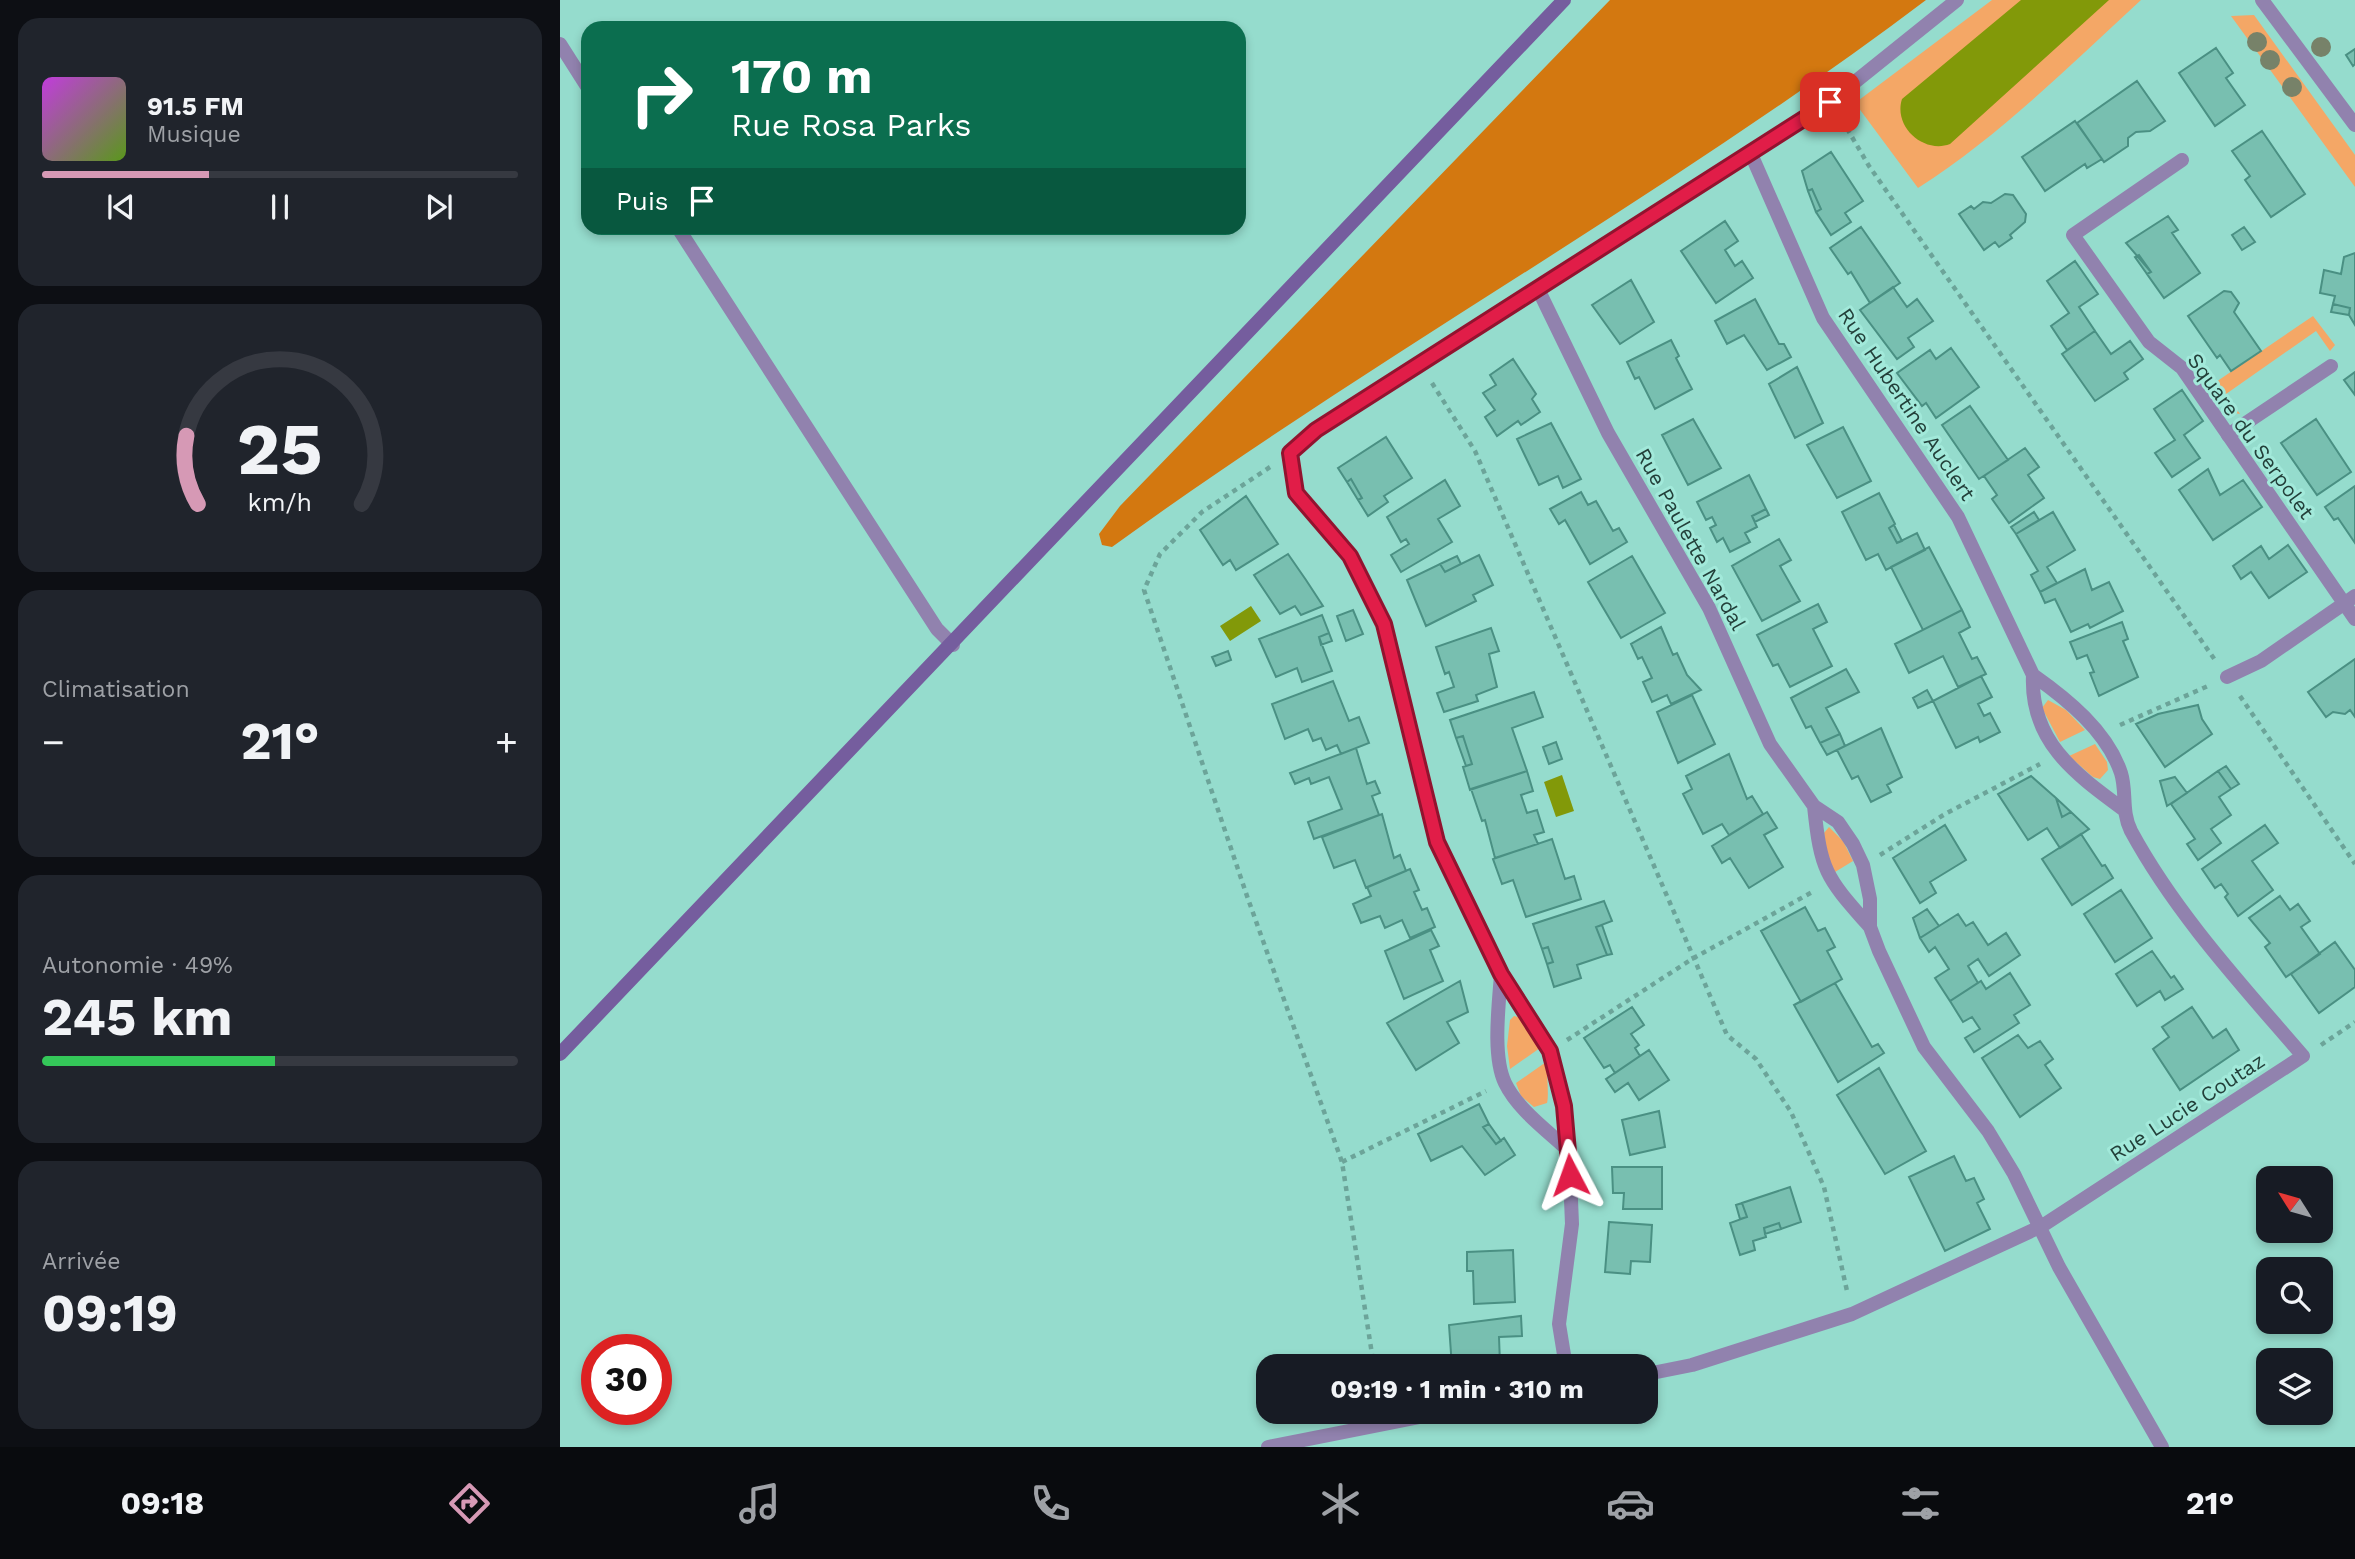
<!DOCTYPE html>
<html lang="fr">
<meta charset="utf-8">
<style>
:root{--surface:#171b24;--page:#20242c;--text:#f1f3f6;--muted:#9ea1a6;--line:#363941;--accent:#d699b5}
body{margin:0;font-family:"Work Sans",sans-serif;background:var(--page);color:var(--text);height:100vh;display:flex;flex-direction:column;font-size:26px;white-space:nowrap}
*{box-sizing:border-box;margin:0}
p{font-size:23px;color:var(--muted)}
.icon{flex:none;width:38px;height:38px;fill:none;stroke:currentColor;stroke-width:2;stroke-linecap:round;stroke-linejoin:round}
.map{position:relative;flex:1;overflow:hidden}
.sheet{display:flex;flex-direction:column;gap:18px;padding:18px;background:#0d0f14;width:560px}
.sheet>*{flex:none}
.hud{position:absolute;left:21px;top:21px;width:665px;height:214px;border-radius:21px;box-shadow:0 4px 10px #0003;background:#0b6e4f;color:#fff;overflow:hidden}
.needle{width:46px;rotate:307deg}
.fabs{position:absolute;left:1696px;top:1166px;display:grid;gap:14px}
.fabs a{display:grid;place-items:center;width:77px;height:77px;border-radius:14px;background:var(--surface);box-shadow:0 4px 10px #0003;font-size:35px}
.speed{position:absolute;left:21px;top:1334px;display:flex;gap:14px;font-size:35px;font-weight:700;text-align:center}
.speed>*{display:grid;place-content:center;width:91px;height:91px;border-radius:50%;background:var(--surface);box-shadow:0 4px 10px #0003;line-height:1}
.speed .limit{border:10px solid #d22;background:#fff;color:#111}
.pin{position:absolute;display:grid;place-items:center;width:60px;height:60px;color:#fff;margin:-30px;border-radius:14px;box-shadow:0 4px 10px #0006}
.me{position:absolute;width:77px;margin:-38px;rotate:356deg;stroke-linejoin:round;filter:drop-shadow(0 0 5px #0008)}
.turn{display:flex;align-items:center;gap:24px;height:147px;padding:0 35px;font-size:32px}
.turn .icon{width:91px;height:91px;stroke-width:2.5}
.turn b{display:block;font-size:49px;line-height:60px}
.then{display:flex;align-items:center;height:66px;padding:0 35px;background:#0003;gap:14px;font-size:26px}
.big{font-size:52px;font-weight:700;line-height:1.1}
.sheet .card{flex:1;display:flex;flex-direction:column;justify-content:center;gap:10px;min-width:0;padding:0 24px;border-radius:21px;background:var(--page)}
.sheet .dial{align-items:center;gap:0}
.dial svg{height:182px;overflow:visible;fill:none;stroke:var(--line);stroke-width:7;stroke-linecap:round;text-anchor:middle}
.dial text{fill:var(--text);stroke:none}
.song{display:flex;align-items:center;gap:21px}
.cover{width:84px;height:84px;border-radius:10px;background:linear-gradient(135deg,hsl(290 70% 55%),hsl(90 70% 35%))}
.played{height:7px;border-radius:4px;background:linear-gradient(90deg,var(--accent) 35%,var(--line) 35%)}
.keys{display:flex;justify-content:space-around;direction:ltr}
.heat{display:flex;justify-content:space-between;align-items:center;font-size:38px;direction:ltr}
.charge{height:10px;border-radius:5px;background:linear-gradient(90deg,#34c759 49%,var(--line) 0)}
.trip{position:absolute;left:696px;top:1354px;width:402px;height:70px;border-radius:21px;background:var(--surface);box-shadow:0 4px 10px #0003;font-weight:700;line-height:70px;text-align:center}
.dock{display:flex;height:112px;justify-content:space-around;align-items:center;background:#090b0e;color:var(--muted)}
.dock .icon{width:49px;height:49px}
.dock .active{color:var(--accent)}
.dock b{font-size:32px;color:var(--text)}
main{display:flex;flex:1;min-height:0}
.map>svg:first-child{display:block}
.green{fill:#f4a766}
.forest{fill:#d37810}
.water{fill:#829909}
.building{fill:#78bfb0;stroke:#4a9083;stroke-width:2}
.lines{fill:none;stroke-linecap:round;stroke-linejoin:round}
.path{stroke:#6ca499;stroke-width:4.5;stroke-dasharray:5 5;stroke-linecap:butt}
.service{stroke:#9182ae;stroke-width:14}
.minor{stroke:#9182ae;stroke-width:14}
.tertiary{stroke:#9182ae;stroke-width:14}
.secondary{stroke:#755d9e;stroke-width:14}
.tree{fill:#778269}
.route-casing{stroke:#92132f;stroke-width:18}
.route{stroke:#e11d48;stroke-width:12}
.labels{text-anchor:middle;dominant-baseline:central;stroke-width:6;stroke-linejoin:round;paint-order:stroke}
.street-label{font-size:21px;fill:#23403a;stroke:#a2e9da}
</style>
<main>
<section class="sheet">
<div class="card">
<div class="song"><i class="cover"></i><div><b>91.5 FM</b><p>Musique</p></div></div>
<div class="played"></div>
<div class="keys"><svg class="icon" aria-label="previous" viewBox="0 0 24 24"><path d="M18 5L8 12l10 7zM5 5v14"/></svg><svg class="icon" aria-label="pause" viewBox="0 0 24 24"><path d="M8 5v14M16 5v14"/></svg><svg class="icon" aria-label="next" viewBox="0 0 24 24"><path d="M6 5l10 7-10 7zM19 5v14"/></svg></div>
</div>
<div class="card dial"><svg viewBox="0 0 100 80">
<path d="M14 69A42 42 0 1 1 86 69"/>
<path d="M14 69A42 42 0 0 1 9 39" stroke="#d699b5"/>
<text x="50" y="56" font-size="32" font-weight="700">25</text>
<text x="50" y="72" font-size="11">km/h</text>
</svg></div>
<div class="card"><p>Climatisation</p>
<div class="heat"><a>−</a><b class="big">21°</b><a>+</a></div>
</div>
<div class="card"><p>Autonomie · 49%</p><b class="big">245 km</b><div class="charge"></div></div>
<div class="card"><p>Arrivée</p><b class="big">09:19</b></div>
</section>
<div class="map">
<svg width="1795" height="1447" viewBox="0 0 1795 1447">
<rect width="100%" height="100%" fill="#95dccd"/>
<path class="green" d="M1432 0H1581C1509 66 1440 136 1358 188L1295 103Z
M1694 15 1795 155V187L1671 16Z
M1753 316 1775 345 1770 351 1756 331 1666 394 1680 414 1670 412 1653 384Z
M1488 700 1506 710 1525 730 1500 742 1482 708Z
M1535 744 1547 762 1548 770 1540 779 1533 777 1509 756Z
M1269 827 1283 841 1293 861 1275 872 1268 858 1264 833Z
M954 1016 966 1019 980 1048 950 1069 947 1046 950 1020Z
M986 1062C987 1068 989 1098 987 1103L974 1107 961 1096 956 1083Z"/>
<path class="forest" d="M1050 0H1366C1105 197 816 355 552 547L542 545 539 534 560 506Z"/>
<path class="water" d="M1461 0H1549L1390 144C1364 154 1333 127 1342 99Z
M691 606 701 621 670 641 660 626Z
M1002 775 1014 811 996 817 984 782Z"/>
<path class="building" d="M1656 48 1673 73 1666 78 1685 105 1655 126 1619 73Z
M1795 49V64L1793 66 1786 55Z
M1577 81 1605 121 1590 131 1576 132 1568 138V146L1544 162 1517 123Z
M1515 121 1542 159 1527 168 1525 164 1485 191 1462 157Z
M1702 131 1745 194 1711 217 1685 180 1690 176 1672 151Z
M1271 152 1303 201 1285 213 1291 222 1271 235 1256 212 1261 209 1252 189 1248 191 1242 171Z
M1252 189 1261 209 1256 212 1248 191Z
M1445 194 1453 195 1466 214 1465 222 1450 235 1452 238 1439 247 1435 242 1424 250 1399 214 1411 206 1414 209 1423 202 1431 203Z
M1608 216 1618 230 1612 233 1640 273 1604 298 1587 274 1591 272 1566 243Z
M1165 221 1178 241 1165 250 1175 266 1182 261 1193 278 1156 303 1121 251Z
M1301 227 1340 283 1310 303 1291 272 1288 274 1270 248Z
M1684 227 1695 242 1682 250 1672 235Z
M1795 253V325L1789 315 1790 308 1773 304 1775 296 1760 293 1764 270 1781 274 1784 257Z
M1579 255 1591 272 1587 274 1575 257Z
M1515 261 1538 294 1519 307 1535 331 1507 350 1491 326 1509 313 1487 281Z
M1071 280 1094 322 1060 344 1032 305Z
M1333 287 1347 307 1357 299 1373 321 1348 338 1354 347 1337 359 1300 310Z
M1664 291 1671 292 1679 303 1674 312 1701 351 1671 371 1660 355 1657 358 1628 316Z
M1195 299 1219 344H1224L1231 357 1207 370 1184 335 1167 344 1155 321Z
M1773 304 1790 308 1789 315 1771 312Z
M1535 331 1551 354 1570 341 1583 359 1564 373 1568 379 1535 401 1502 354Z
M1111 340 1119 356 1116 358 1132 389 1095 409 1079 377 1075 379 1067 362Z
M1391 348 1419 387 1376 418 1366 403 1362 406 1337 373 1370 350 1376 359Z
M953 359 976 394 972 399 980 412 961 425 958 421 937 436 925 417 935 410 923 393 936 385 930 375Z
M1237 367 1263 423 1235 438 1209 384Z
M1795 372V395L1784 380Z
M1622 390 1643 421 1624 435 1640 458 1612 477 1595 453 1615 440 1594 409Z
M1410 406 1448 460 1419 479 1382 425Z
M1133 419 1161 468 1128 485 1102 435Z
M1756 419 1791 472 1757 495 1721 443Z
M991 423 1021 479 1003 488 998 476 979 485 957 439Z
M1283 427 1311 481 1277 498 1247 445Z
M826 437 852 478 824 496 828 502 808 516 798 500 802 498 791 479 787 482 778 468Z
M1465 448 1479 467 1468 475 1484 498 1449 523 1432 499 1437 495 1424 476Z
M1648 469 1660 495 1683 480 1702 507 1653 540 1619 490Z
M1189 475 1206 509 1192 516 1197 527 1185 533 1190 542 1170 552 1163 538 1157 542 1150 528 1156 525 1152 517 1146 520 1137 502Z
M791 479 802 498 798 500 787 482Z
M885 480 900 506 878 519 892 542 841 572 831 555 849 544 846 539 841 542 827 517Z
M1795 486V543L1778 518 1774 520 1765 507Z
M1021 492 1028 505 1036 501 1053 531 1059 528 1067 542 1030 564 1005 520 999 524 990 509Z
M1319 493 1335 524 1329 528 1337 543 1357 533 1365 550 1326 570 1318 554 1306 560 1282 512Z
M686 496 718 544 676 570 670 560 663 565 640 530Z
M1206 509 1209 515 1195 522 1192 516Z
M1474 512 1479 520 1456 534 1451 527Z
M1493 512 1515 550 1487 567 1497 583 1480 592 1471 575 1478 571 1456 534Z
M1334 525 1342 541 1337 543 1329 528Z
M1219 539 1231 560 1220 566 1240 601 1202 621 1172 566Z
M1728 545 1747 572 1709 598 1691 572 1681 579 1673 566 1701 546 1709 559Z
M1369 547 1402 610 1363 630 1331 567Z
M728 554 746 580 763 606 741 615 735 606 720 614 694 575Z
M919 555 933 585 913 595 916 601 866 626 847 580 880 564 885 572Z
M897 556 901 564 885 572 880 564Z
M1072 556 1105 613 1061 638 1028 582Z
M1525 569 1532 590 1549 582 1563 611 1530 628 1528 624 1511 632 1495 599 1485 603 1480 592Z
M1258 604 1267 622 1253 629 1272 666 1230 687 1218 664 1213 666 1197 635Z
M793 610 803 634 786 641 777 616Z
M1402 610 1410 627 1399 633 1412 659 1417 657 1426 674 1398 687 1383 656 1349 673 1335 644Z
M762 615 769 633 759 637 772 671 742 682 737 668 716 677 699 639Z
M1562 622 1568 639 1563 641 1578 677 1539 696 1530 673 1534 672 1527 655 1517 659 1510 642Z
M1101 627 1113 655 1117 653 1127 675 1141 690 1111 704 1107 695 1092 702 1083 682 1092 678 1082 657 1078 659 1071 644Z
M931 628 939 651 929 654 937 687 916 695 918 701 884 712 877 693 894 687 889 672 885 674 876 647Z
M769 633 772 641 761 645 759 637Z
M668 651 671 660 656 666 652 657Z
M1795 659V717L1790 710 1785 714 1773 712 1766 717 1748 692Z
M1286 669 1299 692 1266 708 1280 734 1260 743 1251 726 1246 728 1231 698Z
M1421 676 1432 697 1418 704 1424 716 1430 713 1440 732 1420 742 1418 737 1396 748 1373 701Z
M773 681 789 721 799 717 809 743 781 754 777 745 766 750 761 738 753 741 748 729 725 739 712 704Z
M1367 690 1373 701 1358 708 1353 698Z
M974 692 983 717 952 728 967 771 910 790 903 767 912 764 903 736 896 738 890 720Z
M1132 695 1155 744 1118 763 1097 712Z
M1638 705 1642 719 1652 734 1605 767 1576 724 1598 714Z
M1321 728 1342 777 1327 785 1331 792 1311 802 1298 776 1292 779 1277 750Z
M1280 734 1285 746 1267 755 1260 743Z
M903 736 912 764 906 766 896 738Z
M996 742 1002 759 989 764 983 747Z
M796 748 807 784 815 781 820 793 812 796 819 815 754 839 748 822 782 809 769 777 751 784 749 778 735 784 730 773Z
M1169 754 1187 799 1192 796 1203 814 1169 835 1162 824 1143 834 1123 794 1132 789 1126 776Z
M1666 766 1679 784 1671 789 1658 771Z
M967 771 973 791 961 795 967 813 977 810 984 832 974 835 978 844 935 858 925 820 922 821 911 789Z
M1658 771 1671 789 1659 797 1671 815 1651 829 1661 843 1638 860 1627 844 1635 839 1611 804Z
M1471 776 1496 798 1502 817 1511 812 1529 829 1500 848 1487 828 1468 840 1438 794Z
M1615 777 1627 793 1607 806 1600 781Z
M1496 798 1511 812 1502 817Z
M1207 812 1217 828 1204 835 1223 867 1189 888 1170 858 1162 863 1152 846Z
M822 814 834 858 840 855 846 871 806 888 795 860 774 868 762 837Z
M1385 825 1406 860 1370 882 1376 893 1360 903 1333 858Z
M1705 825 1718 843 1692 861 1713 890 1678 916 1665 897 1668 894 1661 884 1655 888 1642 869Z
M1521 834 1542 866 1545 865 1553 878 1512 905 1482 859Z
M992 839 1005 879 1014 876 1021 899 966 917 953 880 942 884 933 859Z
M850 869 859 890 854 892 862 910 867 908 875 927 850 938 842 920 825 928 820 916 801 923 793 904 811 896 807 887Z
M1561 890 1592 938 1555 962 1524 914Z
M1720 896 1730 910 1738 904 1750 921 1741 927 1760 954 1726 977 1705 947 1710 943 1689 918Z
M1044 901 1052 921 1036 927 1047 955 1017 965 1021 978 994 987 987 964 993 962 988 947 982 949 973 924Z
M1245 907 1258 931 1265 928 1275 947 1267 951 1282 979 1241 1002 1201 931Z
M1367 909 1379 926 1360 938 1353 918Z
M1398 914 1406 926 1413 922 1428 945 1446 933 1460 955 1429 976 1418 959 1408 966 1418 983 1390 1001 1375 978 1389 969 1375 947 1369 952 1360 938Z
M1042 925 1052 954 1047 955 1036 927Z
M871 930 879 946 870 950 883 981 844 999 825 951Z
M1775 942 1795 970V987L1759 1013 1731 974Z
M988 947 993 962 987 964 982 949Z
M1592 951 1611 978 1614 976 1623 989 1605 1000 1600 991 1577 1006 1556 974Z
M1450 973 1470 1005 1454 1015 1459 1023 1414 1052 1405 1038 1420 1029 1412 1017 1403 1022 1390 1001 1421 981 1426 989Z
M900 981 908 1012 887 1022 899 1043 856 1070 827 1023Z
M1275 983 1312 1047 1318 1044 1324 1053 1278 1082 1234 1005Z
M1072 1007 1084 1025 1071 1034 1079 1045 1075 1048 1080 1056 1055 1073 1050 1065 1044 1068 1024 1038Z
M1632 1007 1653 1038 1666 1029 1679 1050 1620 1090 1593 1049 1609 1037 1602 1027Z
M1458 1035 1468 1048 1480 1041 1493 1059 1485 1065 1501 1088 1460 1117 1422 1058Z
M1089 1050 1109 1080 1079 1100 1068 1083 1055 1092 1046 1079Z
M1319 1068 1366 1151 1325 1174 1277 1095Z
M919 1104 929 1124 923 1127 936 1144 944 1138 955 1155 925 1175 902 1146 871 1161 858 1134Z
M1099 1111 1105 1147 1070 1155 1062 1120Z
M929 1124 941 1141 936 1144 923 1127Z
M1394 1156 1406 1181 1414 1178 1424 1199 1417 1203 1430 1229 1385 1251 1349 1177Z
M1052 1167H1102V1209H1063L1064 1193H1053Z
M1230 1187 1241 1222 1221 1229 1219 1223 1204 1228 1206 1237 1193 1241 1195 1250 1180 1255 1170 1223 1187 1217 1182 1203Z
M1182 1203 1187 1217 1180 1219 1176 1205Z
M1049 1222 1092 1225 1090 1262 1071 1261 1070 1274 1045 1272Z
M1219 1223 1221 1229 1205 1234 1204 1228Z
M953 1250 955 1302 914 1304 913 1271H907V1252Z
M961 1316 962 1336 939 1337 940 1364 892 1367 889 1325Z"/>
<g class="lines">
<path class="path" d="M1282 120 1309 166 1655 660
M872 383 915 451 1167 1035 1196 1059 1231 1112 1264 1187 1287 1291
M710 467 642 512 600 554 584 590 687 896 782 1162 814 1367
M1680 696 1795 864
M1560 725 1648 686
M1320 855 1385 814 1480 764
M1007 1040 1132 959 1254 891
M1761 1045 1795 1022
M782 1162 926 1091"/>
<path class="service" d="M1668 435 1771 366"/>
<path class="minor" d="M0 44 28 88
M1191 154 1263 318 1398 517 1473 675C1470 741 1514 773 1563 809
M1622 160 1513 235 1589 342 1622 368 1795 619
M118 228 377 629 393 645
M978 289 1048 433 1149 608 1210 744 1254 806 1278 822 1293 844 1303 865 1310 899V927L1319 951 1364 1047 1428 1131 1454 1174 1499 1267 1602 1447
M1667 677 1701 661 1795 596
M1254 806C1261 873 1266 877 1310 927
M941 974C939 1004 932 1056 945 1083 958 1110 988 1131 1009 1151
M1006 1367 999 1324 1012 1224 1009 1151 1004 1106 990 1051 941 974 877 842 824 624 790 556 736 493 730 453 756 430 1270 102 1397 0
M1087 1374 1132 1365 1292 1314 1482 1226 1743 1056C1682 985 1616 914 1571 831 1561 811 1567 792 1561 773 1547 731 1507 699 1473 675
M708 1447 885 1412"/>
<path class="tertiary" d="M1702 0 1795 125"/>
<path class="secondary" d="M0 1054 1004 0"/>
</g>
<g class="tree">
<circle cx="1697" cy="42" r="10"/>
<circle cx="1761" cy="47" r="10"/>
<circle cx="1710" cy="60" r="10"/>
<circle cx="1732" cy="87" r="10"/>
</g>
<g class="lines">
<g class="route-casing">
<path id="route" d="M1010 1175 1004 1106 990 1051 941 974 877 842 824 624 790 556 736 493 730 453 756 430 1270 102"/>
</g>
<use href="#route" class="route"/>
</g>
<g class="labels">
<g class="street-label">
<text transform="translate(1347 404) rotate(56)">Rue Hubertine Auclert</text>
<text transform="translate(1691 436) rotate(54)">Square du Serpolet</text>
<text transform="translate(1131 539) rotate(61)">Rue Paulette Nardal</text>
<text transform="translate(1627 1107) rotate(-33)">Rue Lucie Coutaz</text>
</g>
</g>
</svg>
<div class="fabs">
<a><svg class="needle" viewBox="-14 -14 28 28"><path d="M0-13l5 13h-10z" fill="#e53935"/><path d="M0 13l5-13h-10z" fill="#9ea1a6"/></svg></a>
<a><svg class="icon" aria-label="search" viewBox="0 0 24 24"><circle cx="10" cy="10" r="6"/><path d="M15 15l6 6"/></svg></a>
<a><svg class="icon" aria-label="layers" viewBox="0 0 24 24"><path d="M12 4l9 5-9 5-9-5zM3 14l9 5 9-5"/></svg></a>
</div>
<div class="speed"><div class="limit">30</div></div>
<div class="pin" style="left:1270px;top:102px;background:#d93025"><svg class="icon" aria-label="arrive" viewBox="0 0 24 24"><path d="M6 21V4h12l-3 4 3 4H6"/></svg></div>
<svg class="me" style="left:1010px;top:1175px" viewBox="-20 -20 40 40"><path d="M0-17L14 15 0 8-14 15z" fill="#e11d48" stroke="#fff" stroke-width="4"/></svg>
<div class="trip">09:19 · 1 min · 310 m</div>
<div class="hud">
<div class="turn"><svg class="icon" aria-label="right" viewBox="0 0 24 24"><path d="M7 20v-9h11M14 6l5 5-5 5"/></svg><div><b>170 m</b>Rue Rosa Parks</div></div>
<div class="then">Puis<svg class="icon" aria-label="arrive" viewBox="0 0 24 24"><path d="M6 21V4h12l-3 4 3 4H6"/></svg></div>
</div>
</div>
</main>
<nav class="dock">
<b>09:18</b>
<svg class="icon active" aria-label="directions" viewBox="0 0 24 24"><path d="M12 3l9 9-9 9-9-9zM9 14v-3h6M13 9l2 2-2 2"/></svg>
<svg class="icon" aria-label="music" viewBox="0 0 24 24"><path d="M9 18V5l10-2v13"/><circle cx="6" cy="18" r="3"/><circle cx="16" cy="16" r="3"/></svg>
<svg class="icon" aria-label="phone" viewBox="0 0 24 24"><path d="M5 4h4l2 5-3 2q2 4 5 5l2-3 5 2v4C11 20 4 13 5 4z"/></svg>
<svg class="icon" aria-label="climate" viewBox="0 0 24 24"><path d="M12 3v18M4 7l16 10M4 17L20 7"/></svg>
<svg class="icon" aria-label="car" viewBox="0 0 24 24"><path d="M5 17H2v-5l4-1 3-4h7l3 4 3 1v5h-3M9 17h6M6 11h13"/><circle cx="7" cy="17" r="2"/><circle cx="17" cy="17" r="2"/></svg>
<svg class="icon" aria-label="filters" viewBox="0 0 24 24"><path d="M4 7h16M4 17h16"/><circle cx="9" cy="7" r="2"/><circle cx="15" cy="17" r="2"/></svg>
<b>21°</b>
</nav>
